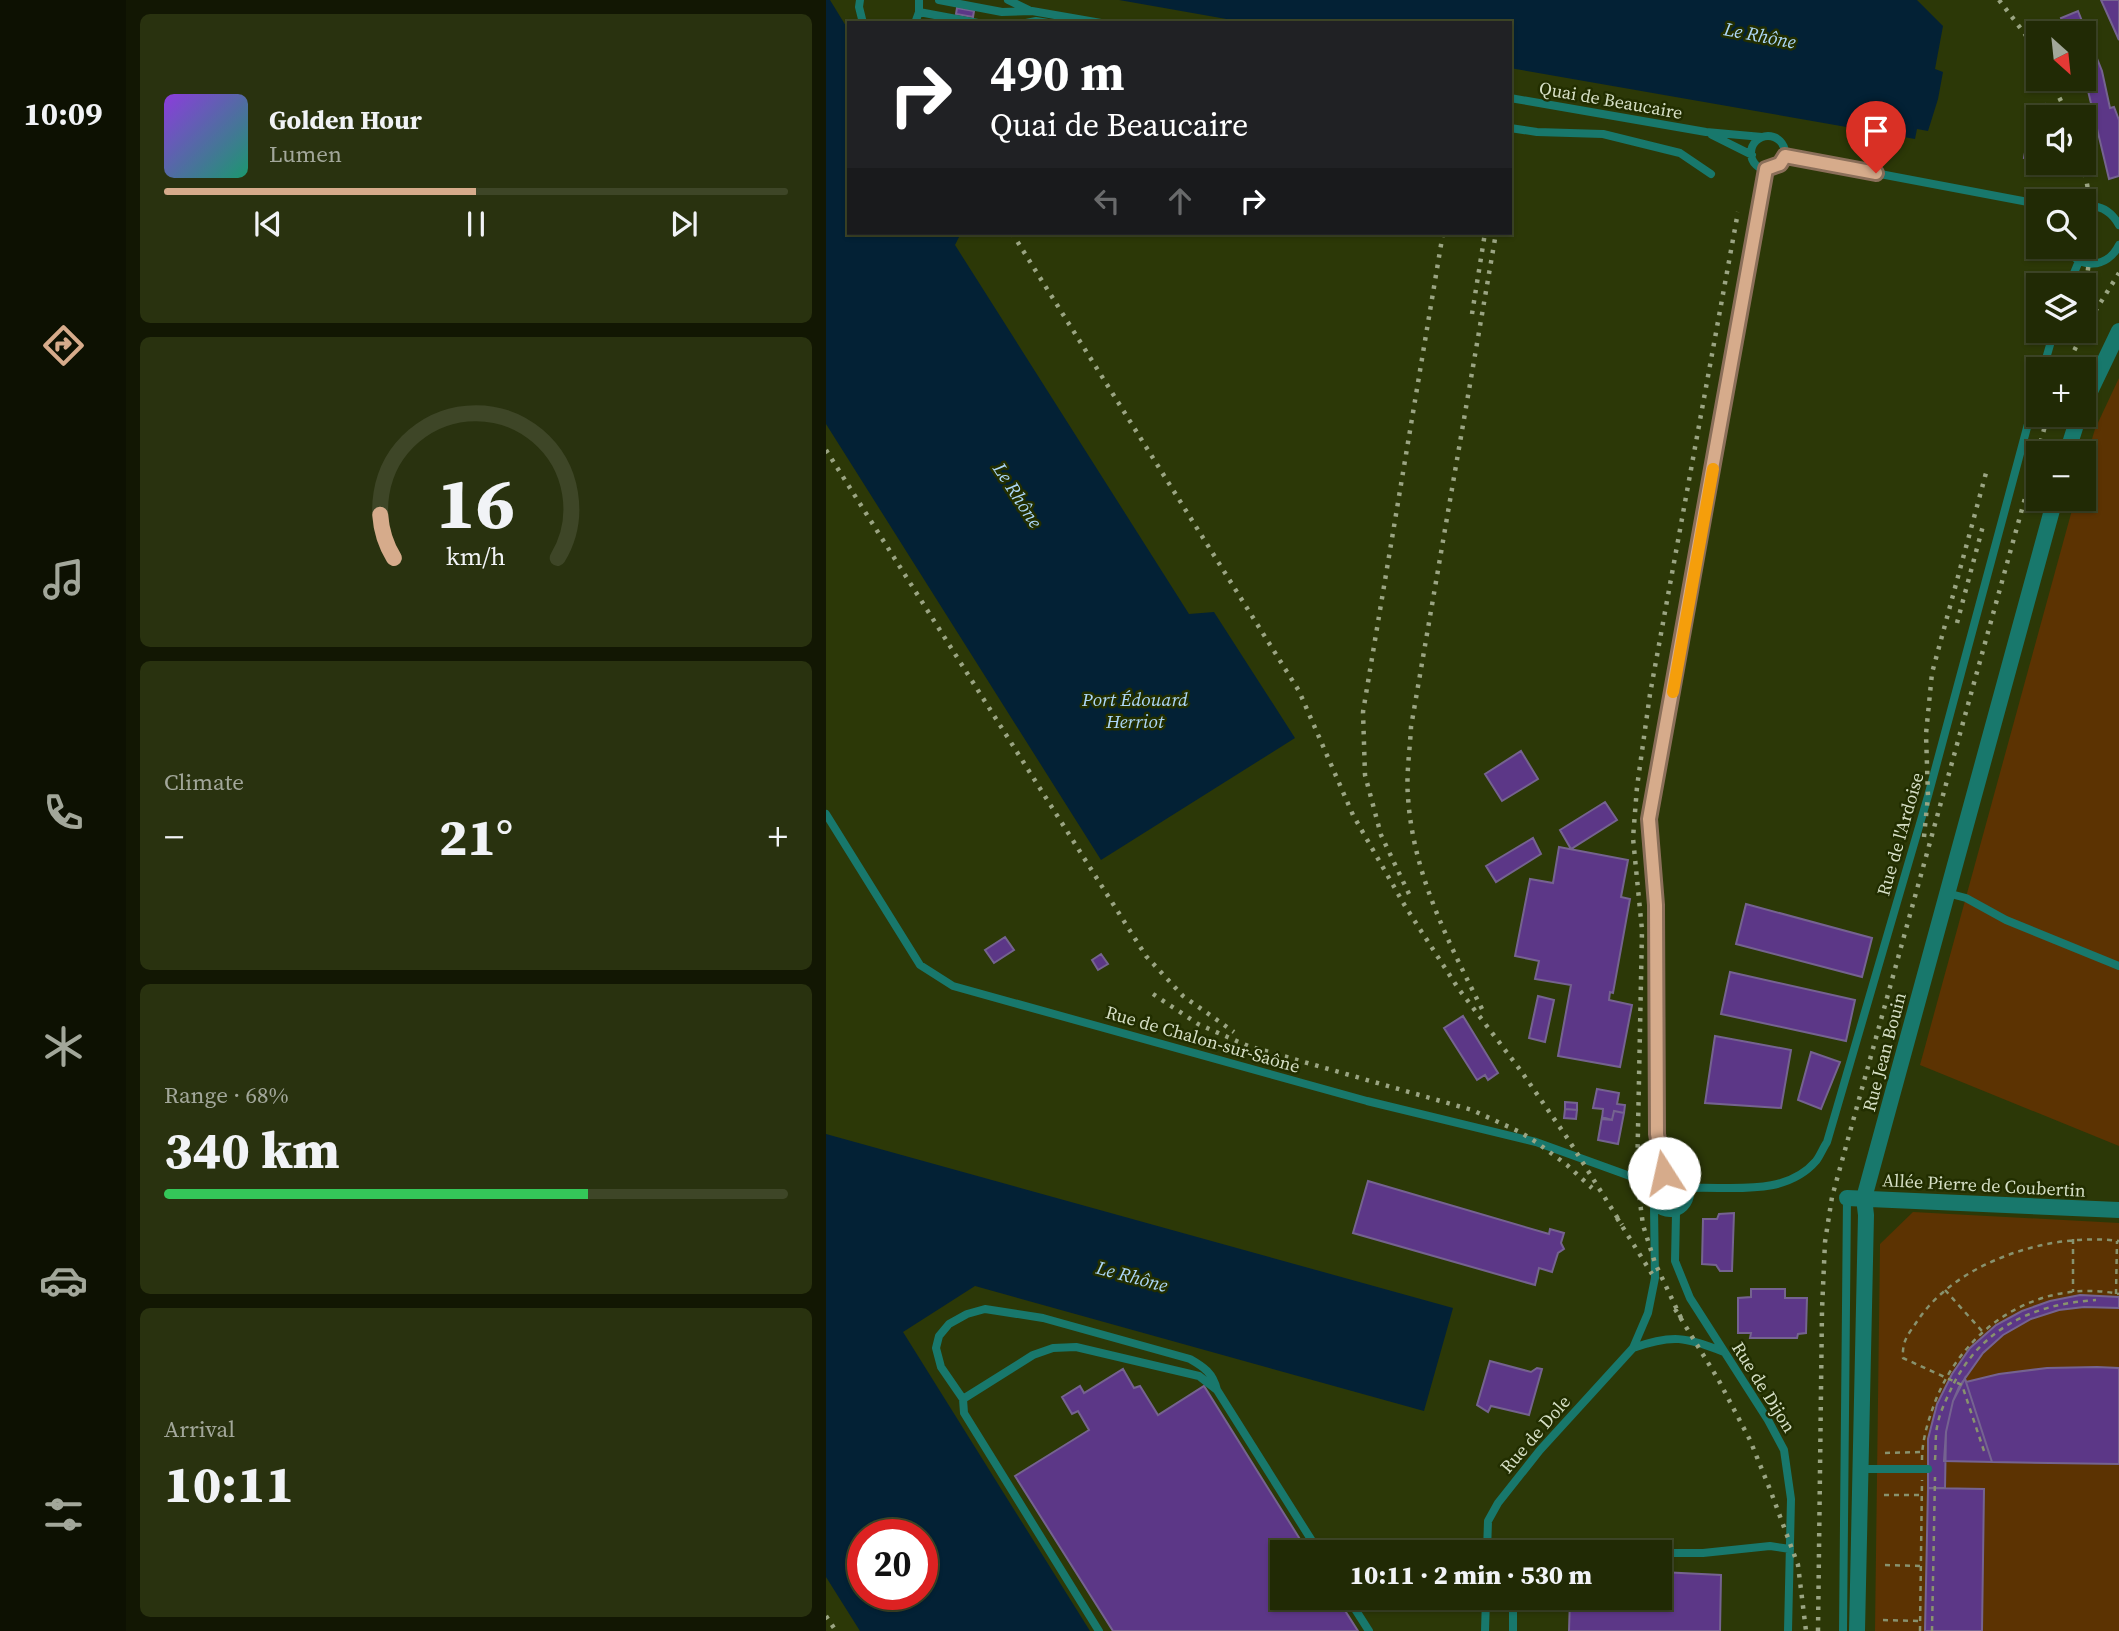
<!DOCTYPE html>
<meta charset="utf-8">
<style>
:root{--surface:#212a05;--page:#29320f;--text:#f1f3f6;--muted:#a2a79a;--line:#3e4627;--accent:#d6ab8b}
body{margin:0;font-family:"Source Serif 4",serif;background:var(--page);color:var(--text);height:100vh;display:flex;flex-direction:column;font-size:26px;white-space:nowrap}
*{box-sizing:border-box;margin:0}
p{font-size:23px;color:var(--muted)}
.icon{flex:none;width:38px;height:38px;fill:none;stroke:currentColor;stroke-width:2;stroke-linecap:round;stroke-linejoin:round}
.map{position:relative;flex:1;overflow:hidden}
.drawer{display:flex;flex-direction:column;gap:14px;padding:14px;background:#121703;width:700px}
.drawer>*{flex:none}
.hud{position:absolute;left:21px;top:21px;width:665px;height:214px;border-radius:0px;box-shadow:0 2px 5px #0004,0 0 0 2px var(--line);background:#202124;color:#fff;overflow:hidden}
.needle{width:46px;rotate:153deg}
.controls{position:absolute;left:1200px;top:21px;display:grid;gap:14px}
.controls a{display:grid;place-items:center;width:70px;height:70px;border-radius:0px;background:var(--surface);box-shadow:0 2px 5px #0004,0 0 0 2px var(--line);font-size:35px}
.speed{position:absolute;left:21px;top:1519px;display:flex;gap:14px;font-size:35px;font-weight:700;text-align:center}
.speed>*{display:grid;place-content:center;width:91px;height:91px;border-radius:50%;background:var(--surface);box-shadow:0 2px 5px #0004,0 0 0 2px var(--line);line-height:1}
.speed .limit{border:10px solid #d22;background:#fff;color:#111}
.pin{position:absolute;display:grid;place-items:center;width:60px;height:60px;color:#fff;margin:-72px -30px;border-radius:50% 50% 50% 0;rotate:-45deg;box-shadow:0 0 7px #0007}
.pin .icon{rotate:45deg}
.me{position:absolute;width:77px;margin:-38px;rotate:350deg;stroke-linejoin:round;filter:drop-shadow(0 0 5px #0008)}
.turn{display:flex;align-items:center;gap:24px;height:147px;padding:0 28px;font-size:32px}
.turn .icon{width:91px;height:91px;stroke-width:2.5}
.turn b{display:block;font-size:49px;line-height:60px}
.lanes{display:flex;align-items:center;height:66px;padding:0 28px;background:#0003;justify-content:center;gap:35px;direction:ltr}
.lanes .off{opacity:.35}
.big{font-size:52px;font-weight:800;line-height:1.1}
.drawer .tile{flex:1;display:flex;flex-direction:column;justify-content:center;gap:10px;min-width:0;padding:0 24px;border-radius:10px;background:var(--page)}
.drawer .dial{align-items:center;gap:0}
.dial svg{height:182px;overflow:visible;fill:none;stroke:var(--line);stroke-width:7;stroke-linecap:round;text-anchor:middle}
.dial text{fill:var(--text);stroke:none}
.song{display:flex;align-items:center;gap:21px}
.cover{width:84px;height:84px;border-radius:10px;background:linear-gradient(135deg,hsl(270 70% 55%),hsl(160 70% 35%))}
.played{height:7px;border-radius:4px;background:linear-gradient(90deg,var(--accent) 50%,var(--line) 50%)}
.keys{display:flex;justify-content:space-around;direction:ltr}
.heat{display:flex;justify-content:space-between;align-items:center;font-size:38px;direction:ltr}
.charge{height:10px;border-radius:5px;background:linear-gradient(90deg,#34c759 68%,var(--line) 0)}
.trip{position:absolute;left:444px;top:1540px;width:402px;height:70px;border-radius:0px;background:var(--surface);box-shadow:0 2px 5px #0004,0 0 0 2px var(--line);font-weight:800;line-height:70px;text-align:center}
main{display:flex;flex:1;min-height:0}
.dock{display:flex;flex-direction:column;width:126px;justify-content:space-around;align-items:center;background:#0d1102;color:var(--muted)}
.dock .icon{width:49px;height:49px}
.dock .on{color:var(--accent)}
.dock b{font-size:32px;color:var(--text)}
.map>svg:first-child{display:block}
.green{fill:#5c3302}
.water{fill:#032135;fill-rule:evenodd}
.building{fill:#5c3787;stroke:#756390;stroke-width:2}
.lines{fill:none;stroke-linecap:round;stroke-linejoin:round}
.path{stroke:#88926e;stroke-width:2.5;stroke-dasharray:5 5;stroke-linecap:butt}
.service{stroke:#18786c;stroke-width:8}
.minor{stroke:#18786c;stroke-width:16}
.rail{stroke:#9ba583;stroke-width:4.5;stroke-dasharray:3.5 7;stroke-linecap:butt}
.route-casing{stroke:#8b6f5a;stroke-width:18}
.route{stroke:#d6ab8b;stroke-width:12}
.slow{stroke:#f59e0b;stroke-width:12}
.labels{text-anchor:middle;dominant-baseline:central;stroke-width:5;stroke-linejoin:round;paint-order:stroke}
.street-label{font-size:18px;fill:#d6dfc5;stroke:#222e00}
.water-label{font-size:19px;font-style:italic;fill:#add7f8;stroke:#222e00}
</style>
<main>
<nav class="dock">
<b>10:09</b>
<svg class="icon on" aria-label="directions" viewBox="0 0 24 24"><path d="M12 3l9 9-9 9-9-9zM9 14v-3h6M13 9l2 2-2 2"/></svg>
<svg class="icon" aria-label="music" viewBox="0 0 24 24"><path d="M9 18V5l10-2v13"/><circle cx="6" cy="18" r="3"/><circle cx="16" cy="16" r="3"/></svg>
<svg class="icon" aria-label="phone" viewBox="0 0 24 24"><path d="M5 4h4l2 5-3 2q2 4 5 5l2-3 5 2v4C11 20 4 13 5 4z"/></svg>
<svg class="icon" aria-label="climate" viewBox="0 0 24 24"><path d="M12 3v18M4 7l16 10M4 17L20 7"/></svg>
<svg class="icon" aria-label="car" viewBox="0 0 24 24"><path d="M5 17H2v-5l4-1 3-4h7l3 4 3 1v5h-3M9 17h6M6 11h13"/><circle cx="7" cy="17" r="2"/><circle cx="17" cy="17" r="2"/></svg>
<svg class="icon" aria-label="filters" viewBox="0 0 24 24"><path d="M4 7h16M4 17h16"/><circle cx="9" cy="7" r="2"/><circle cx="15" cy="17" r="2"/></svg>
</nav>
<section class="drawer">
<div class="tile">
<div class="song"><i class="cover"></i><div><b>Golden Hour</b><p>Lumen</p></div></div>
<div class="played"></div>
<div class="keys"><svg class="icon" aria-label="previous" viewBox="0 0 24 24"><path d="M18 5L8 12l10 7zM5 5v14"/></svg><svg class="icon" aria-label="pause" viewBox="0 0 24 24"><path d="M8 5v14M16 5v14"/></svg><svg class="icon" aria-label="next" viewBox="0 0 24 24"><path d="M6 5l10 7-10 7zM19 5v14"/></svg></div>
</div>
<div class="tile dial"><svg viewBox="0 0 100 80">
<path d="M14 69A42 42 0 1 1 86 69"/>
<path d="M14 69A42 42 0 0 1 8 50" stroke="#d6ab8b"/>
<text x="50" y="56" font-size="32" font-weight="700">16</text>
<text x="50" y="72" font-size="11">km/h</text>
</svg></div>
<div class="tile"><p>Climate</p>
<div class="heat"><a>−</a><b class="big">21°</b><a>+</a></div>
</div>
<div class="tile"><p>Range · 68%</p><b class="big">340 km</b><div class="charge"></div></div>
<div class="tile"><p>Arrival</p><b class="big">10:11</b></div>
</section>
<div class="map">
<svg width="1293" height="1631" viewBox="0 0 1293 1631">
<rect width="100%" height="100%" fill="#2c3807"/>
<path class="green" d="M1293 378V1146L1094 1065 1249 499H1258V466L1269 429Z
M1087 1212 1293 1223V1631H1049L1054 1244Z"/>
<path class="water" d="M0 0H4L23 31V233H135L129 245 363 614 388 612 469 738 275 860 0 424Z
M293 0H1091L1117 26 1109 69 1117 72 1112 99 1102 131 1091 129 1089 139 684 68V23H423Z
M0 1134 627 1308 598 1411 149 1286 77 1332 264 1631H34L0 1577ZM37 1535H96V1594H37Z"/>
<path class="building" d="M1275 0H1293V40Z
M131 8 148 11 147 17 130 14Z
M1252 11 1276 71 1284 108 1288 107 1293 120V176L1283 179 1258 74V33H1242L1235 18Z
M1219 104 1224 117H1215L1212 107Z
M1201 141 1213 143V161L1198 158Z
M695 751 712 779 676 801 659 774Z
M779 802 791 820 745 849 734 830Z
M707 838 715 854 670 882 660 866Z
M733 847 802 860 795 897 804 899 787 993 784 992 783 1000 806 1005 794 1067 732 1056 745 985 709 979 713 961 689 956 704 879 727 883Z
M920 904 1046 938 1036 977 910 944Z
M179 937 188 950 168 963 159 950Z
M275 954 282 964 272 970 266 960Z
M904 972 1029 1000 1020 1041 895 1014Z
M712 996 728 1000 719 1042 703 1038Z
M637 1016 672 1073 662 1080 659 1075 651 1080 618 1028Z
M889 1036 965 1050 955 1108 879 1103Z
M985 1052 1014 1062 995 1109 972 1100Z
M771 1089 793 1093 791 1104 799 1105 798 1113 788 1111 786 1120 776 1119 777 1109 767 1108Z
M739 1102 751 1103V1110L739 1109Z
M739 1109 751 1110 750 1119 738 1118Z
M788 1111 798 1113 792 1144 772 1140 776 1117 786 1120Z
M542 1181 723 1234 724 1229 738 1233 735 1243 738 1249 732 1253 726 1272 713 1268 709 1285 527 1233Z
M908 1213 906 1271H894L890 1265 876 1264 877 1219H891L893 1214Z
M925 1289H959V1298H981L980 1333 972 1334 971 1338H924L925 1333H912V1298L925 1297Z
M1254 1295 1293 1297V1308L1258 1307 1233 1310 1205 1319 1177 1335 1157 1353 1133 1387 1127 1401 1120 1432 1119 1488H1102V1439L1111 1404 1126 1374 1144 1348 1170 1325 1196 1311 1224 1301Z
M664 1361 705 1372 711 1368 716 1369 703 1415 665 1406 662 1412 651 1405Z
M1271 1367 1293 1368V1464L1166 1462 1140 1382 1173 1374 1221 1368Z
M297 1369 308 1388 314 1386 332 1415 378 1386 482 1552H457V1598H511L532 1631H287L189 1476 263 1430 252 1411 246 1414 236 1397 254 1386 258 1393Z
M1139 1378 1140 1382 1166 1462 1118 1461 1120 1432 1127 1401Z
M1102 1488 1158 1489 1156 1631H1099Z
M835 1572 895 1575 894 1631H743L744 1598H835Z"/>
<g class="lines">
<path class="path" d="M1247 1239V1292
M1119 1290 1156 1331
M1290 1294 1291 1241
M1158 1451 1136 1385 1077 1358C1076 1340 1082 1335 1092 1320 1132 1261 1225 1232 1293 1241
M1059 1453 1095 1452
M1096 1460C1096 1440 1102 1421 1109 1402 1138 1327 1212 1278 1293 1294
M1109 1460C1110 1449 1109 1438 1111 1427 1113 1414 1120 1400 1126 1387 1155 1328 1207 1304 1270 1300
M1058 1495H1095
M1059 1565 1094 1566
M1057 1620 1094 1621
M1094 1631 1096 1480
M1106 1631 1109 1477"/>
<path class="service" d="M34 0 33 7 37 23
M113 0 176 12 206 11 275 23
M182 0 203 10
M93 12 152 23
M89 23 93 12V0
M200 23 210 21 222 23
M684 98 880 132 936 137
M684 128 711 132 777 134 854 153 885 174
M886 135 926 155
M925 153a17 17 0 1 1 34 0a17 17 0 1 1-34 0Z
M959 156 1213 204
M1258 207C1274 204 1285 211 1293 225
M1239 247C1253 270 1281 269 1293 245
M1243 285 1253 261
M1217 369 1228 331
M0 814 94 965 127 986 541 1101 710 1142 826 1184
M1121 893 1140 898 1180 920 1293 966
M824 1193a20 20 0 1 1 40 0a20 20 0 1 1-40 0Z
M838 1173 830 1134V905L823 819 940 169
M864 1188C906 1186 959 1197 990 1161 994 1156 997 1148 1001 1142L1102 796 1213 383
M850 1213 849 1261 864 1298 942 1420 958 1450 965 1499 962 1631
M807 1348C847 1334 859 1337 898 1352
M137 1399 207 1355 227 1348 250 1347 373 1376 391 1390
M1035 1469H1102
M661 1552 662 1521 672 1503 714 1450 807 1348 822 1313 829 1278 828 1206
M698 1552 704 1550 819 1552
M835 1553H877L944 1546 964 1549
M522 1598 543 1631
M273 1631 138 1413 137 1399 115 1367 110 1348 113 1336 123 1324 141 1314 159 1309 217 1318 364 1359C378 1367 387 1373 391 1390L493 1552
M659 1631 660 1598
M687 1631V1598
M1017 1631 1021 1198"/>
<path class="minor" d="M1258 404 1293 331
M1241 453 1253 415
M1021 1198 1293 1210
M1031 1631 1040 1215 1038 1198 1229 499"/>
<path class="rail" d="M1173 0 1199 34 1213 59
M1224 79 1243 117
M1257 163 1265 205 1266 235 1258 303
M186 233 473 691 527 815 579 906 632 988 695 1071 742 1139 796 1225
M646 314 659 233
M1258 329 1293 273
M1239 369 1258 331
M0 450 320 956 357 996 408 1032
M1131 623 1158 522
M1098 837 1102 796 1100 734 1106 673 1160 473
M583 894 555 835 539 775 537 712 617 233
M327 994 372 1024 422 1046 646 1110 694 1132 710 1142 741 1165 766 1188
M656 1009C622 941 587 874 582 797 580 774 584 750 585 727L670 233
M791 1218 826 1274
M849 1309 892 1379 924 1440 945 1492 972 1565 980 1631
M855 1318 829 1263 817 1225 811 1179 816 930 807 838 811 787 824 694 912 212
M0 1616 10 1631
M992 1631 996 1310 999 1242 1006 1197 1222 415"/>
</g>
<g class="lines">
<g class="route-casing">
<path id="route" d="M838 1173 831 1134 830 905 823 819 940 169 954 164 959 156 1050 173"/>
</g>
<use href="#route" class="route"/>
<path class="slow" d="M847 692 887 469"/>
</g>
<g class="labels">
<g class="street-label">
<text transform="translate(785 100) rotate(10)">Quai de Beaucaire</text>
<text transform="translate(1074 834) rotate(-74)">Rue de l'Ardoise</text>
<text transform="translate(377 1039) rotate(16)">Rue de Chalon-sur-Saône</text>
<text transform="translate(1058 1052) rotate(-75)">Rue Jean Bouin</text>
<text transform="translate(1158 1185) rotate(3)">Allée Pierre de Coubertin</text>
<text transform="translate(938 1387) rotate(58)">Rue de Dijon</text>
<text transform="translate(709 1434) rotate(-49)">Rue de Dole</text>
</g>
<g class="water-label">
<text transform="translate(934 35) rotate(11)">Le Rhône</text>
<text transform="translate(192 495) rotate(57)">Le Rhône</text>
<text x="309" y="699">Port Édouard<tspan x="309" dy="22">Herriot</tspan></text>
<text transform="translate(306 1276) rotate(15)">Le Rhône</text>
</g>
</g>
</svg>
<div class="controls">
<a><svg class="needle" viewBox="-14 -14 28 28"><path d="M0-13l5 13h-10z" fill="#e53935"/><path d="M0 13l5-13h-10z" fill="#a2a79a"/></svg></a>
<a><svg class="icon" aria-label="sound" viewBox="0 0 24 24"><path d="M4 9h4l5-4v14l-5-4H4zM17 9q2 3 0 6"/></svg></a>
<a><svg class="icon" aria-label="search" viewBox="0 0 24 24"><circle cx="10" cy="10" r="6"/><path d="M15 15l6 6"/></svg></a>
<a><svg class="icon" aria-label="layers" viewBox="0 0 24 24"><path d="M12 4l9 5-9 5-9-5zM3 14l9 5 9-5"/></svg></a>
<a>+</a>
<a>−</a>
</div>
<div class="speed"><div class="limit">20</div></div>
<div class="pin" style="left:1050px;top:173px;background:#d93025"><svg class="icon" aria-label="arrive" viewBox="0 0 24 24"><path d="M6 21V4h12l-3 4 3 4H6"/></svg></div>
<svg class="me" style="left:838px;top:1173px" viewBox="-20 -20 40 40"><circle r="19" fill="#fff"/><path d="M0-13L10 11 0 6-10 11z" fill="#d6ab8b"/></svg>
<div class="trip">10:11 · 2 min · 530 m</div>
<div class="hud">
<div class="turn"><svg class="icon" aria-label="right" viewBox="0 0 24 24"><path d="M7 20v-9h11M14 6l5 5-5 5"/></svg><div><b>490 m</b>Quai de Beaucaire</div></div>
<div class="lanes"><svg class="icon off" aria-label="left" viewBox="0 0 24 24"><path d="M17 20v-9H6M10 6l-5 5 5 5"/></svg><svg class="icon off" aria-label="ahead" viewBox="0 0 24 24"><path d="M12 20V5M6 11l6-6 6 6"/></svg><svg class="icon" aria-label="right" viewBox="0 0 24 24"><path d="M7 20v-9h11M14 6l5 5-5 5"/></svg></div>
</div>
</div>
</main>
